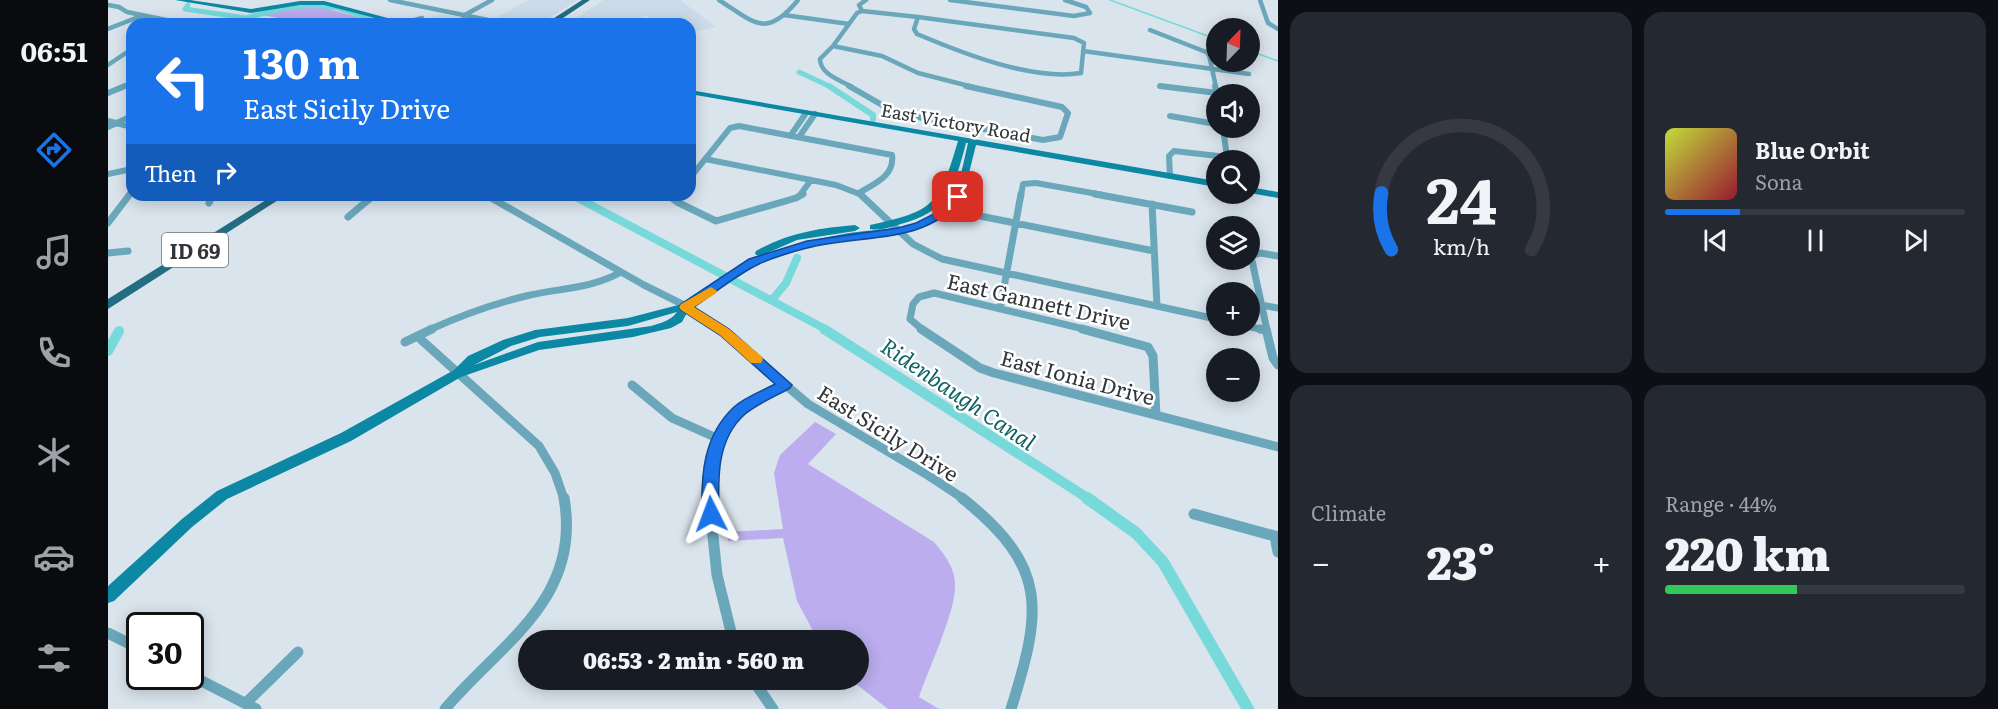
<!DOCTYPE html>
<meta charset="utf-8">
<style>
:root{--surface:#171b24;--page:#242831;--text:#f1f3f6;--muted:#9ea1a6;--line:#363941;--accent:#1a73e8}
body{margin:0;font-family:Literata,serif;background:var(--page);color:var(--text);height:100vh;display:flex;flex-direction:column;font-size:22px;white-space:nowrap}
*{box-sizing:border-box;margin:0}
p{font-size:20px;color:var(--muted)}
.icon{flex:none;width:33px;height:33px;fill:none;stroke:currentColor;stroke-width:2;stroke-linecap:round;stroke-linejoin:round}
.map{position:relative;flex:1;overflow:hidden}
.side{display:flex;flex-direction:column;gap:12px;padding:12px;background:#0d0f14;width:720px}
.side>*{flex:none}
.banner{position:absolute;left:18px;top:18px;width:570px;height:183px;border-radius:18px;box-shadow:0 3px 15px #0003;background:#1a73e8;color:#fff;overflow:hidden}
.needle{width:39px;rotate:23deg}
.tools{position:absolute;left:1098px;top:18px;display:grid;gap:12px}
.tools a{display:grid;place-items:center;width:54px;height:54px;border-radius:50%;background:var(--surface);box-shadow:0 3px 15px #0003;font-size:30px}
.speed{position:absolute;left:18px;top:612px;display:flex;gap:12px;font-size:30px;font-weight:700;text-align:center}
.speed>*{display:grid;place-content:center;width:78px;height:78px;border-radius:50%;background:var(--surface);box-shadow:0 3px 15px #0003;line-height:1}
.speed .limit{border:3px solid #111;border-radius:9px;background:#fff;color:#111}
.pin{position:absolute;display:grid;place-items:center;width:51px;height:51px;color:#fff;margin:-26px;border-radius:12px;box-shadow:0 3px 9px #0006}
.me{position:absolute;width:66px;margin:-33px;rotate:357deg;stroke-linejoin:round;filter:drop-shadow(0 0 4px #0008)}
.turn{display:flex;align-items:center;gap:21px;height:126px;padding:0 18px;font-size:27px}
.turn .icon{width:78px;height:78px;stroke-width:2.5}
.turn b{display:block;font-size:42px;line-height:51px}
.then{display:flex;align-items:center;height:57px;padding:0 18px;background:#0003;gap:12px;font-size:22px}
.big{font-size:45px;font-weight:800;line-height:1.1}
.side .card{flex:1;display:flex;flex-direction:column;justify-content:center;gap:9px;min-width:0;padding:0 21px;border-radius:18px;background:var(--page)}
.side .dial{align-items:center;gap:0}
.dial svg{height:156px;overflow:visible;fill:none;stroke:var(--line);stroke-width:7;stroke-linecap:round;text-anchor:middle}
.dial text{fill:var(--text);stroke:none}
.song{display:flex;align-items:center;gap:18px}
.cover{width:72px;height:72px;border-radius:9px;background:linear-gradient(135deg,hsl(70 70% 55%),hsl(350 70% 35%))}
.played{height:6px;border-radius:3px;background:linear-gradient(90deg,var(--accent) 25%,var(--line) 25%)}
.keys{display:flex;justify-content:space-around;direction:ltr}
.heat{display:flex;justify-content:space-between;align-items:center;font-size:33px;direction:ltr}
.charge{height:9px;border-radius:4px;background:linear-gradient(90deg,#34c759 44%,var(--line) 0)}
.side .tiles{flex:1;display:grid;gap:12px;grid-template-columns:repeat(2,1fr)}
.trip{position:absolute;left:410px;top:630px;width:351px;height:60px;border-radius:30px;background:var(--surface);box-shadow:0 3px 15px #0003;font-weight:800;line-height:60px;text-align:center}
main{display:flex;flex:1;min-height:0}
.dock{display:flex;flex-direction:column;width:108px;justify-content:space-around;align-items:center;background:#090b0e;color:var(--muted)}
.dock .icon{width:42px;height:42px}
.dock .active{color:var(--accent)}
.dock b{font-size:27px;color:var(--text)}
.map>svg:first-child{display:block}
.built{fill:#cbdbea}
.green{fill:#bbadee}
.lines{fill:none;stroke-linecap:round;stroke-linejoin:round}
.stream{stroke:#77d9da;stroke-width:1.5}
.canal-far4{stroke:#77d9da;stroke-width:5}
.canal-far3{stroke:#77d9da;stroke-width:6}
.canal-far2{stroke:#77d9da;stroke-width:8}
.canal-far1{stroke:#77d9da;stroke-width:10}
.canal{stroke:#77d9da;stroke-width:12}
.street-far4{stroke:#6aa7ba;stroke-width:4.5}
.street-far3{stroke:#6aa7ba;stroke-width:6}
.street-far2{stroke:#6aa7ba;stroke-width:7}
.street-far1{stroke:#6aa7ba;stroke-width:9}
.street{stroke:#6aa7ba;stroke-width:11}
.secondary{fill:#0c88a5;fill-rule:evenodd}
.primary{fill:#236d82;fill-rule:evenodd}
.route{fill:#1a73e8;stroke:#114b97;stroke-width:1.5}
.slow{fill:#f59e0b}
.labels{text-anchor:middle;dominant-baseline:central;stroke-width:5;stroke-linejoin:round;paint-order:stroke}
.far-street-label{font-size:18px;fill:#32363a;stroke:#fff}
.shield{fill:#fff;stroke:#707275;stroke-width:1.5}
.shield-label{font-size:20px;font-weight:bold;fill:#32363a}
.street-label{font-size:21px;fill:#32363a;stroke:#fff}
.water-label{font-size:22px;font-style:italic;fill:#0f6364;stroke:#fff}
</style>
<main>
<nav class="dock">
<b>06:51</b>
<svg class="icon active" aria-label="directions" viewBox="0 0 24 24"><path d="M12 3l9 9-9 9-9-9zM9 14v-3h6M13 9l2 2-2 2"/></svg>
<svg class="icon" aria-label="music" viewBox="0 0 24 24"><path d="M9 18V5l10-2v13"/><circle cx="6" cy="18" r="3"/><circle cx="16" cy="16" r="3"/></svg>
<svg class="icon" aria-label="phone" viewBox="0 0 24 24"><path d="M5 4h4l2 5-3 2q2 4 5 5l2-3 5 2v4C11 20 4 13 5 4z"/></svg>
<svg class="icon" aria-label="climate" viewBox="0 0 24 24"><path d="M12 3v18M4 7l16 10M4 17L20 7"/></svg>
<svg class="icon" aria-label="car" viewBox="0 0 24 24"><path d="M5 17H2v-5l4-1 3-4h7l3 4 3 1v5h-3M9 17h6M6 11h13"/><circle cx="7" cy="17" r="2"/><circle cx="17" cy="17" r="2"/></svg>
<svg class="icon" aria-label="filters" viewBox="0 0 24 24"><path d="M4 7h16M4 17h16"/><circle cx="9" cy="7" r="2"/><circle cx="15" cy="17" r="2"/></svg>
</nav>
<div class="map">
<svg width="1170" height="709" viewBox="0 0 1170 709">
<rect width="100%" height="100%" fill="#dae4ed"/>
<path class="built" d="M420 0H470L431 24H307L333 14 381 22Z
M496 0H572L608 27 582 33V24H554L537 15 524 24H459Z"/>
<path class="green" d="M209 6 276 24H202L154 15 171 9Z
M707 422 728 434 700 464 826 542C837 555 848 569 847 587 847 613 820 670 811 697L831 709H780L743 680H750V640H710L689 601 675 538 620 541 619 532 675 529 666 473 672 455Z"/>
<g class="lines">
<path class="stream" d="M1002 0 1108 39
M1142 51 1170 61"/>
<path class="canal-far4" d="M80 5 77 9 138 18 177 8 206 5 230 8 282 24
M691 72 723 87"/>
<path class="canal-far3" d="M721 86 765 115V119"/>
<path class="canal-far2" d="M464 195 719 330
M664 300 678 283 689 258"/>
<path class="canal-far1" d="M716 329 981 499
M0 351 11 331"/>
<path class="canal" d="M979 498 1028 533 1055 562 1140 709"/>
<path class="street-far4" d="M282 0 390 22
M611 0C647 23 658 39 690 0
M842 0 966 16 982 13 978 7 957 0
M1152 0 1160 23 1170 29
M0 5 11 7 19 12 78 24
M754 11 810 17
M754 11 751 5 758 0
M676 15 741 24
M355 16 384 0
M810 17 966 38 976 43 973 73C924 81 854 53 809 34L806 29Z
M301 24 315 20 314 18 303 21 306 22
M0 29 33 16
M1042 30 1098 52 1101 55 1108 87
M725 46 774 56 810 73 865 87
M725 46 712 59C712 74 732 80 744 87
M725 46 749 13 754 11
M975 51 1141 74
M0 65 24 49
M1052 86 1063 87
M14 87 24 83"/>
<path class="street-far3" d="M741 86 788 113 935 140 952 137 960 113 954 107 858 86
M1052 86 1109 93
M1107 86 1109 94
M0 93 17 86
M1062 116 1108 124
M0 121 24 127
M0 127 24 116
M683 135 698 113
M691 137 707 114
M597 159 728 185 754 195
M0 174 24 169
M1062 176 1061 156 1066 151 1119 157 1115 128
M582 178 622 128 631 126 784 155C787 176 766 184 751 193
M21 195 24 191
M692 195 703 180
M913 195 915 184 928 183 995 195"/>
<path class="street-far2" d="M752 194 805 244 834 259 1108 319
M987 194 1084 212
M378 195 536 285 578 306 614 330
M568 195 565 199 569 202 608 221 688 198 695 194
M831 202 872 216 1046 251
M101 203 105 195
M1044 204 1049 306
M240 217 266 195
M0 223 22 194
M0 253 20 251
M1153 305 1170 308
M892 309 913 194
M1137 326 1158 330
M321 330C352 316 385 304 418 296 451 288 483 289 513 272
M815 330 802 319 805 304 811 297 826 293 980 330
M1159 330 1143 256 1152 253 1170 256"/>
<path class="street-far1" d="M612 329 700 404 821 476 856 499
M813 329 872 368 886 373 1170 447
M974 329 1040 347 1045 356 1048 415
M1152 329 1158 330
M1158 329 1165 358 1170 365
M309 336 431 446 447 473 456 499
M297 342 324 329
M524 385 564 418 611 439
M601 499C599 438 623 411 676 385"/>
<path class="street" d="M601 498 609 575 625 640
M854 498C941 567 934 610 903 709
M1086 514 1170 537
M1167 536 1170 552
M0 633 32 649
M82 675 148 709
M645 680 665 709
M138 703 190 652
M337 709C393 643 474 599 456 498"/>
<path class="secondary" d="M67 0H82L143 9 192 1H216L302 24H291L216 5H192L143 13Z
M582 90 1108 181V187L868 145 855 197 846 209 827 222 791 234 744 239 701 247 650 264 581 309 574 322 563 328 525 337 431 350 353 377 243 441 119 499 84 527 6 601 0 603V586L74 519 109 491 233 433 346 370 360 356 395 340 427 330 520 318 574 304 642 260 653 256 648 255 647 253 648 251C679 233 712 228 747 225L752 228 747 231 689 240 657 254C685 244 712 238 741 233 774 228 816 231 840 204 851 192 856 159 860 143H858C847 185 840 212 793 224 783 227 772 231 762 229V225C827 211 831 205 850 141L582 94ZM569 312C563 321 552 323 543 326L430 342 366 365 403 346 432 337 520 326Z
M1142 187 1170 192V198L1142 193Z"/>
<path class="primary" d="M474 0H482L446 24H437Z
M166 195H178L0 309V299Z"/>
</g>
<path class="route" d="M850 194 855 197C817 247 753 233 699 248 683 252 666 257 651 264 629 274 607 293 586 307L621 329 684 385 682 388C668 396 649 404 637 414 608 440 610 479 611 514L609 519 603 521 597 519 594 514C593 475 595 436 626 407 637 397 654 391 667 384L612 335 573 310 571 307 573 304 641 259 699 241 790 228 808 223 830 212 846 195Z"/>
<path class="slow" d="M603 287 609 291 607 294 586 307 621 329 653 356 655 359 653 363H643L612 335 573 310 571 307 573 304Z"/>
<g class="labels">
<g class="far-street-label">
<text transform="translate(848 122) rotate(10)">East Victory Road</text>
</g>
<rect class="shield" x="54" y="233" width="66" height="34" rx="4.5"/>
<g class="shield-label">
<text x="87" y="250">ID 69</text>
</g>
<g class="street-label">
<text transform="translate(931 300) rotate(13)">East Gannett Drive</text>
<text transform="translate(970 376) rotate(15)">East Ionia Drive</text>
<text transform="translate(781 432) rotate(32)">East Sicily Drive</text>
</g>
<g class="water-label">
<text transform="translate(851 393) rotate(34)">Ridenbaugh Canal</text>
</g>
</g>
</svg>
<div class="tools">
<a><svg class="needle" viewBox="-14 -14 28 28"><path d="M0-13l5 13h-10z" fill="#e53935"/><path d="M0 13l5-13h-10z" fill="#9ea1a6"/></svg></a>
<a><svg class="icon" aria-label="sound" viewBox="0 0 24 24"><path d="M4 9h4l5-4v14l-5-4H4zM17 9q2 3 0 6"/></svg></a>
<a><svg class="icon" aria-label="search" viewBox="0 0 24 24"><circle cx="10" cy="10" r="6"/><path d="M15 15l6 6"/></svg></a>
<a><svg class="icon" aria-label="layers" viewBox="0 0 24 24"><path d="M12 4l9 5-9 5-9-5zM3 14l9 5 9-5"/></svg></a>
<a>+</a>
<a>−</a>
</div>
<div class="speed"><div class="limit">30</div></div>
<div class="pin" style="left:850px;top:197px;background:#d93025"><svg class="icon" aria-label="arrive" viewBox="0 0 24 24"><path d="M6 21V4h12l-3 4 3 4H6"/></svg></div>
<svg class="me" style="left:603px;top:514px" viewBox="-20 -20 40 40"><path d="M0-17L14 15 0 8-14 15z" fill="#1a73e8" stroke="#fff" stroke-width="4"/></svg>
<div class="trip">06:53 · 2 min · 560 m</div>
<div class="banner">
<div class="turn"><svg class="icon" aria-label="left" viewBox="0 0 24 24"><path d="M17 20v-9H6M10 6l-5 5 5 5"/></svg><div><b>130 m</b>East Sicily Drive</div></div>
<div class="then">Then<svg class="icon" aria-label="right" viewBox="0 0 24 24"><path d="M7 20v-9h11M14 6l5 5-5 5"/></svg></div>
</div>
</div>
<section class="side">
<div class="tiles">
<div class="card dial"><svg viewBox="0 0 100 80">
<path d="M14 69A42 42 0 1 1 86 69"/>
<path d="M14 69A42 42 0 0 1 9 40" stroke="#1a73e8"/>
<text x="50" y="56" font-size="32" font-weight="700">24</text>
<text x="50" y="72" font-size="11">km/h</text>
</svg></div>
<div class="card">
<div class="song"><i class="cover"></i><div><b>Blue Orbit</b><p>Sona</p></div></div>
<div class="played"></div>
<div class="keys"><svg class="icon" aria-label="previous" viewBox="0 0 24 24"><path d="M18 5L8 12l10 7zM5 5v14"/></svg><svg class="icon" aria-label="pause" viewBox="0 0 24 24"><path d="M8 5v14M16 5v14"/></svg><svg class="icon" aria-label="next" viewBox="0 0 24 24"><path d="M6 5l10 7-10 7zM19 5v14"/></svg></div>
</div>
<div class="card"><p>Climate</p>
<div class="heat"><a>−</a><b class="big">23°</b><a>+</a></div>
</div>
<div class="card"><p>Range · 44%</p><b class="big">220 km</b><div class="charge"></div></div>
</div>
</section>
</main>
